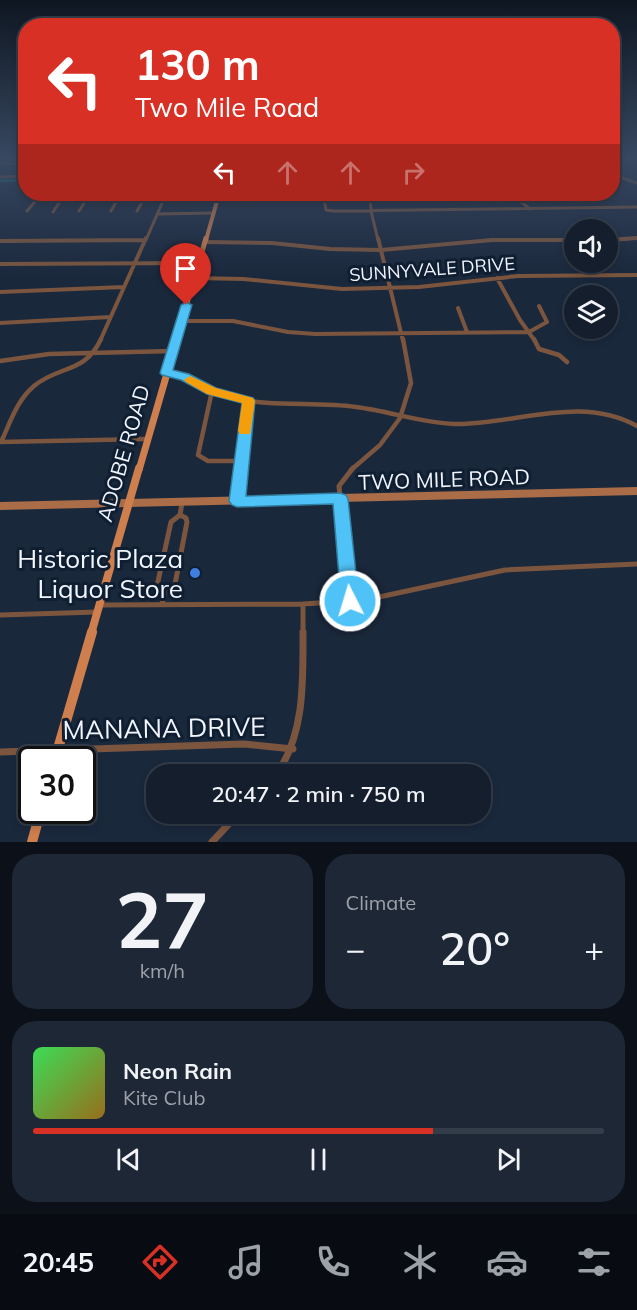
<!DOCTYPE html>
<meta charset="utf-8">
<style>
:root{--surface:#141e2d;--page:#1d2735;--text:#f1f3f6;--muted:#9da2aa;--line:#333c49;--accent:#d93025}
body{margin:0;font-family:Mulish,sans-serif;background:var(--page);color:var(--text);height:100vh;display:flex;flex-direction:column;font-size:22px;white-space:nowrap}
*{box-sizing:border-box;margin:0}
p{font-size:20px;color:var(--muted)}
.icon{flex:none;width:33px;height:33px;fill:none;stroke:currentColor;stroke-width:2;stroke-linecap:round;stroke-linejoin:round}
.map{position:relative;height:842px;overflow:hidden}
.side{display:flex;flex-direction:column;gap:12px;padding:12px;background:#0b1019;flex:1}
.side>*{flex:none}
.hud{position:absolute;left:18px;top:18px;width:602px;height:183px;border-radius:24px;box-shadow:0 3px 9px #0003,0 0 0 2px var(--line);background:#d93025;color:#fff;overflow:hidden}
.controls{position:absolute;left:564px;top:219px;display:grid;gap:12px}
.controls a{display:grid;place-items:center;width:54px;height:54px;border-radius:50%;background:var(--surface);box-shadow:0 3px 9px #0003,0 0 0 2px var(--line);font-size:30px}
.speed{position:absolute;left:18px;top:746px;display:flex;gap:12px;font-size:30px;font-weight:700;text-align:center}
.speed>*{display:grid;place-content:center;width:78px;height:78px;border-radius:50%;background:var(--surface);box-shadow:0 3px 9px #0003,0 0 0 2px var(--line);line-height:1}
.speed .limit{border:3px solid #111;border-radius:9px;background:#fff;color:#111}
.pin{position:absolute;display:grid;place-items:center;width:51px;height:51px;color:#fff;margin:-62px -26px;border-radius:50% 50% 50% 0;rotate:-45deg;box-shadow:0 0 6px #0007}
.pin .icon{rotate:45deg}
.me{position:absolute;width:66px;margin:-33px;rotate:355deg;stroke-linejoin:round;filter:drop-shadow(0 0 4px #0008)}
.turn{display:flex;align-items:center;gap:21px;height:126px;padding:0 18px;font-size:27px}
.turn .icon{width:78px;height:78px;stroke-width:2.5}
.turn b{display:block;font-size:42px;line-height:51px}
.lanes{display:flex;align-items:center;height:57px;padding:0 18px;background:#0003;justify-content:center;gap:30px;direction:ltr}
.lanes .off{opacity:.35}
.big{font-size:45px;font-weight:600;line-height:1.1}
.side .tile{flex:1;display:flex;flex-direction:column;justify-content:center;gap:9px;min-width:0;padding:0 21px;border-radius:24px;background:var(--page)}
.side .dial{align-items:center;gap:0}
.dial b{font-size:78px;line-height:1}
.song{display:flex;align-items:center;gap:18px}
.cover{width:72px;height:72px;border-radius:9px;background:linear-gradient(135deg,hsl(130 70% 55%),hsl(40 70% 35%))}
.played{height:6px;border-radius:3px;background:linear-gradient(90deg,var(--accent) 70%,var(--line) 70%)}
.keys{display:flex;justify-content:space-around;direction:ltr}
.heat{display:flex;justify-content:space-between;align-items:center;font-size:33px;direction:ltr}
.side .tiles{flex:1;display:grid;gap:12px;grid-template-columns:1fr 1fr}
.tile:last-child{grid-column:span 2}
.trip{position:absolute;left:146px;top:764px;width:345px;height:60px;border-radius:24px;background:var(--surface);box-shadow:0 3px 9px #0003,0 0 0 2px var(--line);font-weight:600;line-height:60px;text-align:center}
.tabs{display:flex;height:96px;justify-content:space-around;align-items:center;background:#080c12;color:var(--muted)}
.tabs .icon{width:42px;height:42px}
.tabs .selected{color:var(--accent)}
.tabs b{font-size:27px;color:var(--text)}
.map>svg:first-child{display:block}
.lines{fill:none;stroke-linecap:round;stroke-linejoin:round}
.canal{stroke:#106d71;stroke-width:3}
.street-far4{stroke:#7b553e;stroke-width:3}
.street-far3{stroke:#7b553e;stroke-width:4}
.street-far2{stroke:#7b553e;stroke-width:4.5}
.street-far1{stroke:#7b553e;stroke-width:5}
.street{stroke:#7b553e;stroke-width:7}
.secondary{stroke:#aa6d47;stroke-width:8}
.primary-far4{stroke:#cf7f4e;stroke-width:4}
.primary-far3{stroke:#cf7f4e;stroke-width:5}
.primary-far2{stroke:#cf7f4e;stroke-width:7}
.primary-far1{stroke:#cf7f4e;stroke-width:8}
.primary{stroke:#cf7f4e;stroke-width:10}
.route{fill:#4fc3f7;stroke:#337fa1;stroke-width:1.5}
.slow{fill:#f59e0b}
.shop-dot{fill:#3f7fe0;stroke:#101e32;stroke-width:2}
.labels{text-anchor:middle;dominant-baseline:central;stroke-width:6;stroke-linejoin:round;paint-order:stroke}
.far-street-label{font-size:18px;fill:#f0f5fe;stroke:#101e32}
.street-label{font-size:21px;fill:#f0f5fe;stroke:#101e32}
.near-poi-label{font-size:26px;fill:#f0f5fe;stroke:#101e32;text-anchor:end}
.near-street-label{font-size:26px;fill:#f0f5fe;stroke:#101e32}
</style>
<div class="map">
<svg width="637" height="842" viewBox="0 0 637 842">
<rect width="100%" height="100%" fill="#1a283c"/>
<g class="lines">
<path class="canal" d="M0 181 26 180"/>
<path class="street-far4" d="M0 164 26 163
M612 174 637 183
M0 177 26 176
M323 194 326 210 333 211 637 207
M370 194 371 211 378 240
M487 194 519 200 530 209
M27 211 39 197H165
M79 211 88 197
M111 211 119 197
M137 211 145 197
M53 212 63 197
M157 214 213 213
M146 240 166 194
M615 240 637 238"/>
<path class="street-far3" d="M378 238 403 341
M608 240 637 238
M0 241 145 240
M205 242 272 243 330 249 381 250 492 240H574
M0 264 199 263
M194 278 244 279 342 289 419 287 518 276 637 275
M497 278 520 320 535 341
M0 292 124 287
M458 308 467 332
M182 321H233L288 332 315 334 529 332 547 322 539 306
M0 323 110 317
M100 341 146 238"/>
<path class="street-far2" d="M534 339 539 349 559 355 567 362
M0 361 49 354 173 351
M166 373C189 377 207 391 230 397 271 408 314 401 356 407 389 411 421 423 454 424 515 425 580 394 637 426
M212 391 198 455 208 461H241
M0 442 147 439
M1 442C10 423 17 400 34 386 59 365 85 374 101 339
M241 470 249 401
M351 470 380 445 400 418 411 383 403 339"/>
<path class="street-far1" d="M237 501 241 468
M165 592 159 591 157 586 171 522 180 515 182 503
M350 601 339 486 353 468
M162 604 165 592 175 584 187 522 186 518 180 515
M100 605 303 604 365 600 505 570 637 564
M0 615 97 612
M303 634V604"/>
<path class="street" d="M0 752 244 744 293 749
M277 774C305 732 303 681 303 632
M212 842 239 813"/>
<path class="secondary" d="M0 506 637 491"/>
<path class="primary-far4" d="M206 240 219 194"/>
<path class="primary-far3" d="M176 341 206 238"/>
<path class="primary-far2" d="M139 470 177 339"/>
<path class="primary-far1" d="M91 634 139 468"/>
<path class="primary" d="M55 759 92 632
M32 842 41 810"/>
</g>
<linearGradient id="sky" x2="0" y2="1"><stop stop-color="#0e1621"/><stop offset="0.57" stop-color="#384861"/><stop offset="1" stop-color="#384861" stop-opacity="0"/></linearGradient>
<rect width="637" height="277" fill="url(#sky)"/>
<path class="route" d="M186 302 192 305 173 370 189 374 216 388 253 398 255 401 246 496 340 493 346 495 348 499 359 601 356 606 350 608 344 606 341 601 333 504 237 507 232 505 229 501 242 403 207 394 181 380 162 375 160 373 181 305Z"/>
<path class="slow" d="M190 376 216 388 253 398 255 401 250 434H240L238 431 242 403 207 394 186 382 184 380Z"/>
<circle class="shop-dot" cx="195" cy="573" r="6"/>
<g class="labels">
<g class="far-street-label">
<text transform="translate(432 269) rotate(-4)">SUNNYVALE DRIVE</text>
</g>
<g class="street-label">
<text transform="translate(123 453) rotate(-74)">ADOBE ROAD</text>
<text transform="translate(444 479) rotate(-2)">TWO MILE ROAD</text>
</g>
<g class="near-poi-label">
<text x="183" y="558">Historic Plaza<tspan x="183" dy="30">Liquor Store</tspan></text>
</g>
<g class="near-street-label">
<text transform="translate(164 728) rotate(-1)">MANANA DRIVE</text>
</g>
</g>
</svg>
<div class="controls">
<a><svg class="icon" aria-label="sound" viewBox="0 0 24 24"><path d="M4 9h4l5-4v14l-5-4H4zM17 9q2 3 0 6"/></svg></a>
<a><svg class="icon" aria-label="layers" viewBox="0 0 24 24"><path d="M12 4l9 5-9 5-9-5zM3 14l9 5 9-5"/></svg></a>
</div>
<div class="speed"><div class="limit">30</div></div>
<div class="pin" style="left:186px;top:305px;background:#d93025"><svg class="icon" aria-label="arrive" viewBox="0 0 24 24"><path d="M6 21V4h12l-3 4 3 4H6"/></svg></div>
<svg class="me" style="left:350px;top:601px" viewBox="-20 -20 40 40"><circle r="17" fill="#4fc3f7" stroke="#fff" stroke-width="3"/><path d="M0-11L8 9 0 5-8 9z" fill="#fff"/></svg>
<div class="trip">20:47 · 2 min · 750 m</div>
<div class="hud">
<div class="turn"><svg class="icon" aria-label="left" viewBox="0 0 24 24"><path d="M17 20v-9H6M10 6l-5 5 5 5"/></svg><div><b>130 m</b>Two Mile Road</div></div>
<div class="lanes"><svg class="icon" aria-label="left" viewBox="0 0 24 24"><path d="M17 20v-9H6M10 6l-5 5 5 5"/></svg><svg class="icon off" aria-label="ahead" viewBox="0 0 24 24"><path d="M12 20V5M6 11l6-6 6 6"/></svg><svg class="icon off" aria-label="ahead" viewBox="0 0 24 24"><path d="M12 20V5M6 11l6-6 6 6"/></svg><svg class="icon off" aria-label="right" viewBox="0 0 24 24"><path d="M7 20v-9h11M14 6l5 5-5 5"/></svg></div>
</div>
</div>
<section class="side">
<div class="tiles">
<div class="tile dial"><b>27</b><p>km/h</p></div>
<div class="tile"><p>Climate</p>
<div class="heat"><a>−</a><b class="big">20°</b><a>+</a></div>
</div>
<div class="tile">
<div class="song"><i class="cover"></i><div><b>Neon Rain</b><p>Kite Club</p></div></div>
<div class="played"></div>
<div class="keys"><svg class="icon" aria-label="previous" viewBox="0 0 24 24"><path d="M18 5L8 12l10 7zM5 5v14"/></svg><svg class="icon" aria-label="pause" viewBox="0 0 24 24"><path d="M8 5v14M16 5v14"/></svg><svg class="icon" aria-label="next" viewBox="0 0 24 24"><path d="M6 5l10 7-10 7zM19 5v14"/></svg></div>
</div>
</div>
</section>
<nav class="tabs">
<b>20:45</b>
<svg class="icon selected" aria-label="directions" viewBox="0 0 24 24"><path d="M12 3l9 9-9 9-9-9zM9 14v-3h6M13 9l2 2-2 2"/></svg>
<svg class="icon" aria-label="music" viewBox="0 0 24 24"><path d="M9 18V5l10-2v13"/><circle cx="6" cy="18" r="3"/><circle cx="16" cy="16" r="3"/></svg>
<svg class="icon" aria-label="phone" viewBox="0 0 24 24"><path d="M5 4h4l2 5-3 2q2 4 5 5l2-3 5 2v4C11 20 4 13 5 4z"/></svg>
<svg class="icon" aria-label="climate" viewBox="0 0 24 24"><path d="M12 3v18M4 7l16 10M4 17L20 7"/></svg>
<svg class="icon" aria-label="car" viewBox="0 0 24 24"><path d="M5 17H2v-5l4-1 3-4h7l3 4 3 1v5h-3M9 17h6M6 11h13"/><circle cx="7" cy="17" r="2"/><circle cx="17" cy="17" r="2"/></svg>
<svg class="icon" aria-label="filters" viewBox="0 0 24 24"><path d="M4 7h16M4 17h16"/><circle cx="9" cy="7" r="2"/><circle cx="15" cy="17" r="2"/></svg>
</nav>
